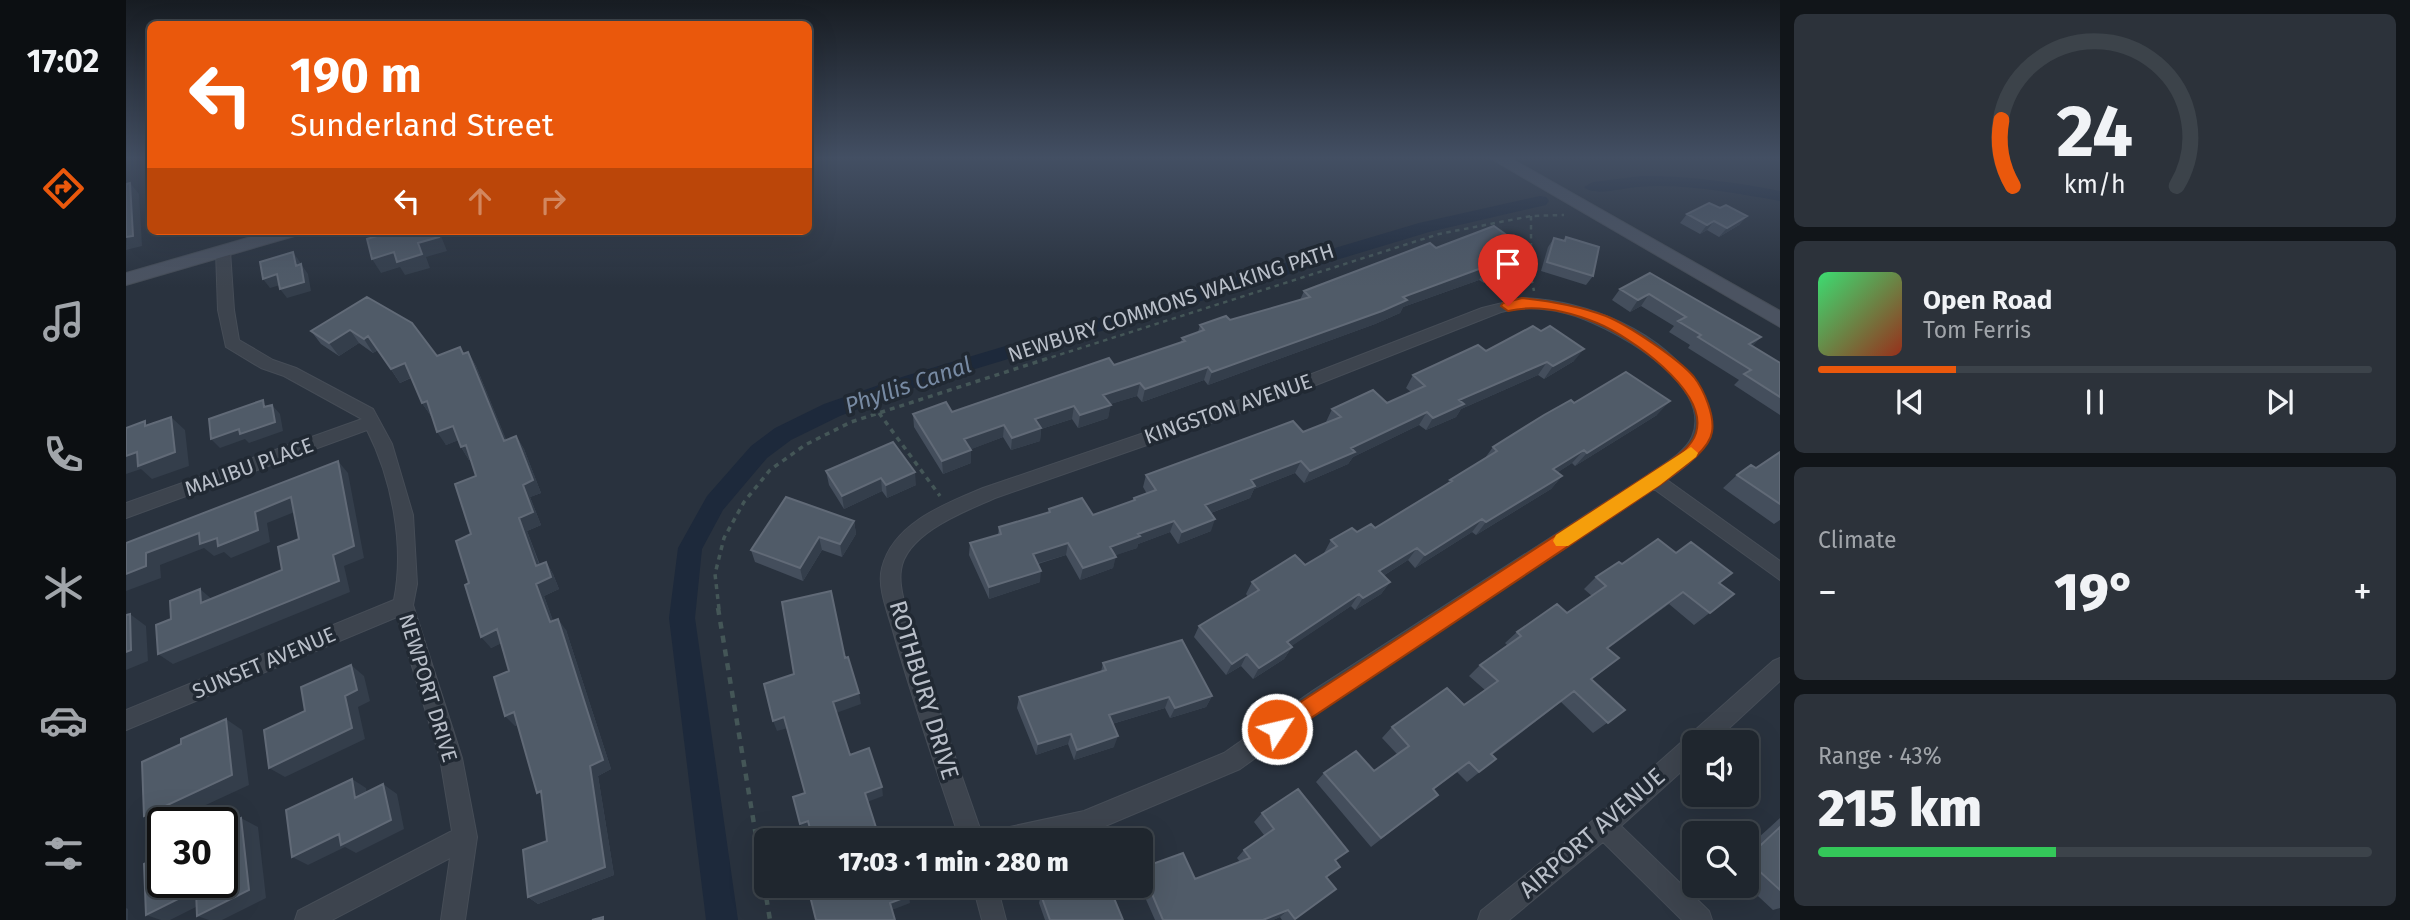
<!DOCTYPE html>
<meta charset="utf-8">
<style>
:root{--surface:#1f262e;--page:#2c323a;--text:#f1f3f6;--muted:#a1a5aa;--line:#3c434a;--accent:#ea580c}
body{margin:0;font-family:"Fira Sans",sans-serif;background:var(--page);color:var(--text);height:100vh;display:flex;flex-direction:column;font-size:26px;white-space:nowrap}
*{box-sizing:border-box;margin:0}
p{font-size:23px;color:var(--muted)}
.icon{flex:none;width:38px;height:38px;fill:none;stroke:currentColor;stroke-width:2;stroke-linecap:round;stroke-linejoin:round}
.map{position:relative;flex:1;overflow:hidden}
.panel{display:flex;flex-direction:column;gap:14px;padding:14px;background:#111519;width:630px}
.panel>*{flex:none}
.hud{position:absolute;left:21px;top:21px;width:665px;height:214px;border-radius:10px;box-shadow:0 7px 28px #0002,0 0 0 2px var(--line);background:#ea580c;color:#fff;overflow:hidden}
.buttons{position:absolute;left:1556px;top:730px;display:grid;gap:14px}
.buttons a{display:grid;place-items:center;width:77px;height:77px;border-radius:10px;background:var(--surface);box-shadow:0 7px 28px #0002,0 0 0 2px var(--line);font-size:35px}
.speed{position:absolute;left:21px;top:807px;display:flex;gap:14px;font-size:35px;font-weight:700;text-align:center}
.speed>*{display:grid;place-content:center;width:91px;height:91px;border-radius:50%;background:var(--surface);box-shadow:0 7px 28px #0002,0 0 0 2px var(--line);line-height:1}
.speed .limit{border:4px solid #111;border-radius:10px;background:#fff;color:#111}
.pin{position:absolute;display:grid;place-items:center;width:60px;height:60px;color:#fff;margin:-72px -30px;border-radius:50% 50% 50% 0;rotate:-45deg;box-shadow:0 0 7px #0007}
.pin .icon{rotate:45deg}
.me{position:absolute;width:77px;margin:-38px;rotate:55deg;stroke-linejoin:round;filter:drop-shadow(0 0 5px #0008)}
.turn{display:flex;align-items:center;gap:24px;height:147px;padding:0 28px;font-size:32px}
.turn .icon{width:91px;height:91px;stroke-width:2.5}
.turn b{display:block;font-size:49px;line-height:60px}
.lanes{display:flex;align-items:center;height:66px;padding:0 28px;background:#0003;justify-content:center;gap:35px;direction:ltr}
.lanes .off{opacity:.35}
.big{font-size:52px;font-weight:800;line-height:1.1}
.panel .card{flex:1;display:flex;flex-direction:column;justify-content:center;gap:10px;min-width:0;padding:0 24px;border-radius:10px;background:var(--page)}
.panel .dial{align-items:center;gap:0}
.dial svg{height:182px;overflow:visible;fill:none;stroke:var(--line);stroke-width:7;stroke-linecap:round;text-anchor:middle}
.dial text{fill:var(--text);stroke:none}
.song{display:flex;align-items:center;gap:21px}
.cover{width:84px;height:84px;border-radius:10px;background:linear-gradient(135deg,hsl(140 70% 55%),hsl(10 70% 35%))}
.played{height:7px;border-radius:4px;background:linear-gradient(90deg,var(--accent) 25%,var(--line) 25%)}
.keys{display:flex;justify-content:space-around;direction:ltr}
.heat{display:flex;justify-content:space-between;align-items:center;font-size:38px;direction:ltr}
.charge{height:10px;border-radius:5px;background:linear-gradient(90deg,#34c759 43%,var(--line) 0)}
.trip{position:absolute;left:628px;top:828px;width:399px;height:70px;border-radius:10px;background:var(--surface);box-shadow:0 7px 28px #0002,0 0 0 2px var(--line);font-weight:800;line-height:70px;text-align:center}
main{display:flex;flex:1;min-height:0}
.menu{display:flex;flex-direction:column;width:126px;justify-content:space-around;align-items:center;background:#0c0f12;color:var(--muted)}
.menu .icon{width:49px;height:49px}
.menu .active{color:var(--accent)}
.menu b{font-size:32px;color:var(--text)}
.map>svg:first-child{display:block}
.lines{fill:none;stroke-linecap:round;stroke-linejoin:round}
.canal{fill:#1d293b;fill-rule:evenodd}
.street-casing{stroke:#464d57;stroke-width:2}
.secondary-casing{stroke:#464d57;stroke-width:2}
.path-far2{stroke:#445657;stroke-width:2.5;stroke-dasharray:4.5 4.5;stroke-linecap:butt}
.path-far1{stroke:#445657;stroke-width:3.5;stroke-dasharray:5 5;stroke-linecap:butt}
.path{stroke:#445657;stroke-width:4.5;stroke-dasharray:7 7;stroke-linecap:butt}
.street{fill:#3d444e;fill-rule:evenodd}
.secondary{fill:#4b5361;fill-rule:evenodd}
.wall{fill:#444e5c}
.shaded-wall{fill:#343e4b}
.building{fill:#505b68;stroke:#616a77;stroke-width:2}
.route{fill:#ea580c;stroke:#983908;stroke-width:2}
.slow{fill:#f59e0b}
.labels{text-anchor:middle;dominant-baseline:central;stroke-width:7;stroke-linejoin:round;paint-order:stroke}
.street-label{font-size:21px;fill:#b9bfc9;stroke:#212933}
.water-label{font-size:23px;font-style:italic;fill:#778aa3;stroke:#212933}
.near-street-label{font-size:24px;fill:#b9bfc9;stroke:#212933}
</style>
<main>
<nav class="menu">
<b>17:02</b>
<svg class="icon active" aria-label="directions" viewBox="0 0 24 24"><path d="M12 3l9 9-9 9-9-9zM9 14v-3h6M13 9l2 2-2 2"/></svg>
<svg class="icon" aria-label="music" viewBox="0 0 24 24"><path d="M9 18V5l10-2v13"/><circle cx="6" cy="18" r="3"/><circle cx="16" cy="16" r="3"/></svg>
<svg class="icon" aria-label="phone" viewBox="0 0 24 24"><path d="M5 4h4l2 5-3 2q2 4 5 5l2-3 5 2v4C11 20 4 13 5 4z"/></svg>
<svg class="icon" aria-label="climate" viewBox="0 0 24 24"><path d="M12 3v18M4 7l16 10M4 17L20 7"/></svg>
<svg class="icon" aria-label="car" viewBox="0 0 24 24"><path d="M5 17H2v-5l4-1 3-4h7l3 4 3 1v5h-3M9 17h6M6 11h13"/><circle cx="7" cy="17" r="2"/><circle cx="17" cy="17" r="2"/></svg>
<svg class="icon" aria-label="filters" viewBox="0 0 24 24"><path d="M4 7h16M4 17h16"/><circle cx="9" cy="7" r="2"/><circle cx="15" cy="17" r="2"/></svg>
</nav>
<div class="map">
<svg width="1654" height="920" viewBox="0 0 1654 920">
<rect width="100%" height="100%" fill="#29323e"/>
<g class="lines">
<path class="canal" d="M1516 176C1563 176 1608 182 1654 191V201C1607 193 1559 183 1511 187 1497 188 1468 197 1458 187L1467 182Z
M1414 196 1420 197 1423 201 1420 205 1303 232 793 386 714 416 665 440 641 458 597 510 576 549 569 618 612 920H580L543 618 552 548 581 496 625 446 649 428 698 404 779 376 1293 223Z"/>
<g class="street-casing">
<path id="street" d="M97 247 104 251 108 310 113 340 147 360 170 368 247 409 266 444 287 515 291 584 287 605 336 758 351 837 339 920H315L324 858 206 920H169L172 911 326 831 314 758 271 617 0 730V710L268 600C279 546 266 479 241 430L0 518V503L236 419 158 376 135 368 100 347 92 310 90 251Z
M1397 298C1462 301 1536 331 1573 388 1583 403 1590 421 1582 438 1574 457 1557 468 1541 480L1654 561V580L1528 489 1204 704 1114 769 958 835 933 840H867L871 832 879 828 958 811 1098 753 1188 690 1522 475C1536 465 1559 453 1566 437 1590 382 1480 323 1439 313 1418 308 1396 306 1375 312L1167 394 869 498C840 511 780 533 775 570 772 589 782 614 788 632 809 702 834 771 858 840H834C811 771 787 702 767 631 762 613 751 587 756 568 767 523 819 504 857 488L1155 386 1356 308Z
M1654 658V681L1588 742H1568V760L1495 826 1583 911 1586 920H1556L1477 842 1383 920H1352L1355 911 1470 818 1647 661Z
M847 886H871L880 920H856Z"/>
</g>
<g class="secondary-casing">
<path id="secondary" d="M1364 158H1384L1654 311V327Z
M146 231H175L172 235 0 285V273Z"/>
</g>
<path class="path-far2" d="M1405 216V277L1408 291
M917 360 1313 234 1405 216 1438 215"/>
<path class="path-far1" d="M753 413 814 496
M593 609 589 574 598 538 618 502 644 470 679 445 725 422 923 358"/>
<path class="path" d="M592 608 644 920"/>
<use href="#street" class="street"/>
<use href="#secondary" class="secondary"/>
</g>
<path class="wall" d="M1594 208 1621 216 1613 225 1593 237 1581 230 1574 234 1554 223 1561 214Z
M1440 237 1467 276 1460 285 1415 271 1422 247 1428 238 1438 241Z
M1310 248 1399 267 1358 283 1353 280 1277 307 1274 313 1249 324 1082 385 1078 380 1016 402 1011 396 984 404 982 418 952 428 946 419 915 429 914 441 885 450 877 437 845 449V463L817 474 788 427 787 414 826 412 988 365 1055 342 1056 338 1072 332 1074 325 1104 320 1174 300 1178 291Z
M1524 273 1635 337 1626 346 1654 363V415L1608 385 1613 380 1562 348 1564 345 1543 332 1548 326 1515 306 1504 312 1486 300 1494 289Z
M241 297 311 356 338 354 342 352 350 366 380 440 390 436 398 449 415 493 404 497 415 525 401 531 414 565 420 562 427 574 433 589 418 596 427 621 440 630 485 769 472 776 488 875 412 904 402 897 421 841 416 797 391 725 389 726 383 671 375 643 365 648 343 583 345 534 350 476 345 460H343L335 447 332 440 320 445 306 416H305L296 403 285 378 274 383 252 350 247 353 233 343 213 356 195 344 185 331Z
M1360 351 1448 361 1418 379 1412 375 1335 409 1330 417 1300 430 1293 425 1227 457 1222 464 1178 483 1169 473 1128 489 1124 498 1085 513V531L1052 544 1044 532 1012 544 1011 548 989 555 987 568 954 580 940 555 912 564 914 582 863 599 843 555 844 543 872 535 873 527 922 513 923 509 967 515 1007 501 1008 498 1021 494 1017 487 1020 475 1177 432 1201 423 1200 422 1206 409 1261 403 1285 392 1280 388 1287 375Z
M1448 403 1531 415 1449 466 1446 463 1432 472 1436 476 1425 489 1350 535 1346 532 1289 568 1282 560 1257 576 1264 582 1255 594 1229 610 1225 606 1165 646 1166 647 1158 659 1127 679 1115 666 1100 675 1068 637 1073 626 1122 597 1120 594 1126 582 1179 565 1199 554 1198 553 1205 540 1249 528 1320 485 1324 480 1359 458 1367 447Z
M767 442 790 485 761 498 756 491 718 509 703 485 700 471Z
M1654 452V520L1648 524 1597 488 1611 475 1630 468Z
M728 521 730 534 716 557 696 550 677 581 629 562 625 550Z
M1550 553 1608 594 1568 625 1543 604 1482 648 1466 680 1499 710 1467 733 1435 702 1366 755 1370 759 1341 782 1331 772 1307 790 1312 795 1245 847 1190 782 1198 773 1248 771 1271 754 1256 738 1266 727 1338 705 1359 690 1343 676 1354 665 1381 645 1379 643 1391 632 1441 613 1466 596 1458 589 1470 577 1496 564Z
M977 663 1086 696 1080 707 1044 718 1039 708 986 724 988 747 948 760 942 744 910 755 891 708 893 697 975 672Z
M1136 813 1209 861 1200 878 1168 920H1156L1154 917 1147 920H1029L1014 886H1015V868L1069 879 1114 862 1111 858 1118 850 1138 835 1128 822Z
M1654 818V908L1647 910 1620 885V849Z
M915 895 997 920H919L913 903Z"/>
<path class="shaded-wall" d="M4 183 13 194 16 246 0 250Z
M1621 216 1613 225 1593 237 1601 228Z
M1588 221 1581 230 1574 234 1581 225Z
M311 231H313L321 251 300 257 304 268 279 275 274 267 255 273 246 259 292 243Z
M167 252 174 262 177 275 170 266Z
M1407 254 1399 267 1358 283 1365 270Z
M175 264 182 274 185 291 161 298 154 289Z
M1361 266 1353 280 1277 307 1274 313 1249 324 1082 385 1086 372 1277 297Z
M151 274 158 284 144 288 137 279Z
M1523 294 1515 306 1504 312 1512 300Z
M224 330 233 343 213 356 203 343Z
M242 336 252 350 247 353 238 339Z
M1635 337 1625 348 1623 344Z
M1458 349 1448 361 1418 379 1427 366Z
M342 352 350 366 386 454 378 441Z
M1421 362 1412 375 1335 409 1330 417 1300 430 1307 418 1333 400Z
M279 363 288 376 274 383 265 369Z
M1082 367 1078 380 1016 402 1019 389Z
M1014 383 1011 396 975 407 977 395Z
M301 401 310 414 305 416 296 403Z
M1544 401 1531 415 1449 466 1461 453Z
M146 405 154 414 157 431 123 443 119 439 94 448 85 439Z
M985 405 982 418 952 428 954 415Z
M948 406 946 419 915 429 914 441 885 450 886 438 909 419Z
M1301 412 1293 425 1227 457 1222 464 1178 483 1184 471 1225 448Z
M45 417 59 430 63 466 26 479 15 469 0 474V456L11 452Z
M878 425 877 437 838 452V439Z
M327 426 336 439 320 445 311 432Z
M390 436 398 449 415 493 404 497 415 525 401 531 418 578 410 566 393 518 397 485Z
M340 445 348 458 343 460 335 447Z
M845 450V463L817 474 816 461Z
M1458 450 1446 463 1417 482 1427 469Z
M212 461 222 473 238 558 218 566 224 592 47 664 32 654 207 555Z
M1175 461 1169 473 1128 489 1124 498 1074 517 1079 505 1125 480Z
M789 472 790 485 761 498 760 485Z
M1436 476 1425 489 1350 535 1360 522Z
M755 478 756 491 718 509 716 496Z
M165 497 176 509 141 523 144 542 105 558 98 552 88 556 78 548 34 565 35 578 0 591V574L20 553Z
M1089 519 1085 531 1052 544 1056 532Z
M1356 519 1346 532 1289 568 1299 555Z
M728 521 730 534 716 557 714 544Z
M1048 521 1044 532 1012 544 1011 548 982 558 984 547 1012 534Z
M693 537 696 550 677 581 674 568Z
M942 543 940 555 906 565 907 554Z
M1291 548 1282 560 1244 584 1253 571Z
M990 557 987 568 954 580 957 568Z
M420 562 427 574 433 589 418 596 432 634 424 622 410 584Z
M915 571 914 582 863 599V587Z
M1264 582 1255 594 1229 610 1237 598Z
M74 589 88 601 75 603Z
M1557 592 1543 604 1468 659 1481 648Z
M1233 594 1225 606 1154 654 1161 642Z
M4 614 20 626 22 661 0 670V652Z
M432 619 440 630 485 769 472 776 488 875 412 904 402 897 479 867Z
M371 629 380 641 365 648 355 637Z
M1166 647 1158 659 1127 679 1133 668Z
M1121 654 1115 666 1100 675 1106 664Z
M225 665 238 676 244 701 232 707 239 739 159 777 143 768 219 696Z
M733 693 735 704 710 713 707 702Z
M1086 696 1080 707 1044 718 1049 708Z
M1043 697 1039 708 979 726 983 715Z
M388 712 397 722 389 726 379 716Z
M658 717 662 728 651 731 647 721Z
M100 719 116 730 123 785 43 822H37V825L18 816Z
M945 734 942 744 910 755 912 744Z
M992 736 988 747 948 760 951 750Z
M226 779 240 788 243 807 229 798Z
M257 784 271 794 278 829 230 853 219 847 182 865 166 857Z
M756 787 757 796 741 802 739 793Z
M115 818 132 827 140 898 96 920H83L71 916Z
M682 821 686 830 678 833 674 824Z
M70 890 88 898 44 920H35L20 915Z
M783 896 784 903 766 910 764 903Z
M0 908 2 909V920H0Z
M1162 910 1154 917 1147 920H1137Z"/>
<path class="building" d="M4 183 7 236 0 237V184Z
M1583 203 1594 208 1600 205 1621 216 1601 228 1588 221 1581 225 1561 214Z
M1368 226 1407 254 1365 270 1361 266 1277 297 1281 300 1256 311 1086 372 1082 367 1019 389 1014 383 977 395 985 405 954 415 948 406 909 419 915 428 886 438 878 425 838 439 845 450 816 461 787 414 820 402 826 412 983 358 988 365 1059 341 1056 338 1078 330 1074 325 1100 316 1104 320 1184 297 1178 291 1304 243 1310 248Z
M268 231H311L313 237 292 243 296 254 271 262 268 252 246 259 241 239Z
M1440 237 1473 247 1467 276 1421 262 1428 238 1439 241Z
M167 252 170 266 175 264 178 282 154 289 151 274 137 279 134 262Z
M1524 273 1635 337 1623 344 1654 363V397L1618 374 1625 370 1572 337 1575 335 1552 321 1560 317 1523 294 1512 300 1494 289Z
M241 297 286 323 311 356 334 347 337 354 342 352 378 441 390 436 407 480 397 485 407 512 393 518 410 566 420 562 425 577 410 584 424 622 432 619 477 760 464 766 479 867 402 897 397 850 421 841 415 791 411 793 388 712 379 716 368 677 383 671 371 629 355 637 339 585 343 583 330 541 345 534 329 484 350 476 340 445 335 447 327 426 311 432 301 401 296 403 279 363 265 369 242 336 238 339 224 330 203 343 185 331Z
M1407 326 1415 331 1424 326 1458 349 1427 366 1421 362 1333 400 1338 404 1307 418 1301 412 1225 448 1229 452 1184 471 1175 461 1125 480 1129 486 1079 505 1089 519 1056 532 1048 521 1012 534 1014 536 984 547 990 557 957 568 942 543 907 554 915 571 863 587 844 543 875 534 873 527 924 512 923 509 956 498 967 515 1009 500 1008 498 1030 490 1020 475 1167 421 1177 432 1215 417 1206 409 1247 390 1261 403 1299 386 1287 375 1352 345 1360 351Z
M1500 372 1544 401 1461 453 1458 450 1427 469 1436 476 1360 522 1356 519 1299 555 1291 548 1253 571 1264 582 1237 598 1233 594 1161 642 1166 647 1133 668 1121 654 1106 664 1073 626 1133 590 1126 582 1169 555 1179 565 1211 546 1205 540 1226 528 1231 532 1245 524 1249 528 1326 481 1324 480 1371 451 1367 447 1418 415 1445 400 1448 403Z
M137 400 138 407 146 405 149 422 114 434 113 429 85 439 83 419Z
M45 417 49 452 12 466 11 452 0 456V428L19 421V426Z
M767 442 789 472 760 485 755 478 716 496 700 471Z
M1654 452V504L1611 475 1625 465 1630 468Z
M212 461 228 546 207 555 213 581 32 654 30 625 45 619 44 601 74 589 75 603 156 570 152 547 173 539 165 497 129 512 132 530 92 546 91 538 74 544 73 533 20 553V566L0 574V543Z
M660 497 728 521 714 544 693 537 674 568 625 550Z
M1532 539 1550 553 1565 542 1606 573 1593 583 1608 594 1584 613 1557 592 1481 648 1493 658 1465 679 1499 710 1482 723 1448 691 1365 754 1370 759 1353 772 1343 762 1307 789 1312 795 1255 838 1198 773 1230 751 1248 771 1283 746 1266 727 1321 688 1338 705 1372 681 1354 665 1395 636 1391 632 1431 604 1441 613 1480 586 1470 577 1493 562 1496 564Z
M705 591 719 658 722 657 733 693 707 702 724 755 743 748 756 787 739 793 754 840H687L682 821 674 824 667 797 679 793 658 717 647 721 638 684 668 674 656 602Z
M4 614 5 650 0 652V615Z
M1056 640 1086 696 1049 708 1043 697 983 715 992 736 951 750 945 734 912 744 893 697 980 670 977 663Z
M225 665 231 690 219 696 226 728 143 768 138 730 179 711 175 687Z
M100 719 106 775 18 816 16 762 55 744V739Z
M226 779 229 798 257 784 265 820 215 845 213 834 166 857 160 810Z
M1172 789 1222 851 1209 860 1214 867 1200 877 1210 889 1169 919 1162 910 1137 920H1037L1015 868 1057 853 1069 879 1124 858 1118 850 1148 829 1136 813Z
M115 818 123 890 71 916 70 890 20 915 18 864 37 856V882H96V827Z
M1654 827V890L1620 859Z
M703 886H780L783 896 764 903 769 920H690L684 896 704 889Z
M942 886H983L997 920H924L915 895Z
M477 917V920H466Z"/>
<linearGradient id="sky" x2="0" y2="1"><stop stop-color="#171c22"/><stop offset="0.55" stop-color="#434f63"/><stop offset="1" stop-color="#434f63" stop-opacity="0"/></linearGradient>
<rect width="1654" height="287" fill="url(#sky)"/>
<path class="route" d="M1396 298C1425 301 1453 306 1480 316 1502 325 1553 359 1568 377 1578 390 1589 416 1586 432 1583 452 1549 473 1534 485L1158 736 1151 738 1144 736 1141 729 1144 722 1522 475C1537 465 1565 451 1570 433 1583 391 1503 336 1471 323 1444 312 1411 304 1382 311L1375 306 1377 303Z"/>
<path class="slow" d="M1565 447 1572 453 1570 457 1534 485 1442 546H1430L1427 541 1430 535Z"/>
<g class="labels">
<g class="street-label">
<text transform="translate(1045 303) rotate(-18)">NEWBURY COMMONS WALKING PATH</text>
<text transform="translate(1102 409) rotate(-19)">KINGSTON AVENUE</text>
<text transform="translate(123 467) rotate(-20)">MALIBU PLACE</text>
<text transform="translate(138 663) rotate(-23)">SUNSET AVENUE</text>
<text transform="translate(302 688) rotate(73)">NEWPORT DRIVE</text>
</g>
<g class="water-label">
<text transform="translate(782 385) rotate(-19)">Phyllis Canal</text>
</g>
<g class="near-street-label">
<text transform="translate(798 690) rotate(73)">ROTHBURY DRIVE</text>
<text transform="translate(1466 833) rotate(-41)">AIRPORT AVENUE</text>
</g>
</g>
</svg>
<div class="buttons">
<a><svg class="icon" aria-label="sound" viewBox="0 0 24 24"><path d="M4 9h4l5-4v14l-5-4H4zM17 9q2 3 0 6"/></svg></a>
<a><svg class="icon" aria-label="search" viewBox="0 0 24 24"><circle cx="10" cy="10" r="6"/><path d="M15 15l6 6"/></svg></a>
</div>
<div class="speed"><div class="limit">30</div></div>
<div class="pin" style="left:1382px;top:306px;background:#d93025"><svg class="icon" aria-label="arrive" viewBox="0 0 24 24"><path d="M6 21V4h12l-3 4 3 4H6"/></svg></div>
<svg class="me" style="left:1151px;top:729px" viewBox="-20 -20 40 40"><circle r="17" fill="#ea580c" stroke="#fff" stroke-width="3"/><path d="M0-11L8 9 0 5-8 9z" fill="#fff"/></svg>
<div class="trip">17:03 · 1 min · 280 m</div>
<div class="hud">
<div class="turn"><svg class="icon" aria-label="left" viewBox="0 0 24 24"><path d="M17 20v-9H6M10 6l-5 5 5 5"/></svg><div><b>190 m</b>Sunderland Street</div></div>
<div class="lanes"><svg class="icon" aria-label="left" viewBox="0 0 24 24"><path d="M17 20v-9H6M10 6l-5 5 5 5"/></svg><svg class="icon off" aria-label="ahead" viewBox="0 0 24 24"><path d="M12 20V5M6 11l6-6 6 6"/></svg><svg class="icon off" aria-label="right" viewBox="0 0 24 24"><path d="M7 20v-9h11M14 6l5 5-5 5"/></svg></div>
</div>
</div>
<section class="panel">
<div class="card dial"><svg viewBox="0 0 100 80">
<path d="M14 69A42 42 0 1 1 86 69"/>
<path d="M14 69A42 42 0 0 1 9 40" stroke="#ea580c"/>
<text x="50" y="56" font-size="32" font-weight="700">24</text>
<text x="50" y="72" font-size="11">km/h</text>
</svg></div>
<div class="card">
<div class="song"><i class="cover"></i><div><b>Open Road</b><p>Tom Ferris</p></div></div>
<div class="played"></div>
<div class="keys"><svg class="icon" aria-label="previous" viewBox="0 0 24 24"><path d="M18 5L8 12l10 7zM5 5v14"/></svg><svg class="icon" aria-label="pause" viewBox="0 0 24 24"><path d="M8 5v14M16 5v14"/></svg><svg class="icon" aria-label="next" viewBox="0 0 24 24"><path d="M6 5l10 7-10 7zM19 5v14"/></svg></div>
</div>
<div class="card"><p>Climate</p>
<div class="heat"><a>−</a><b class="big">19°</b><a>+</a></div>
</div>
<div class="card"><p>Range · 43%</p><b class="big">215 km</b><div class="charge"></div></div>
</section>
</main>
